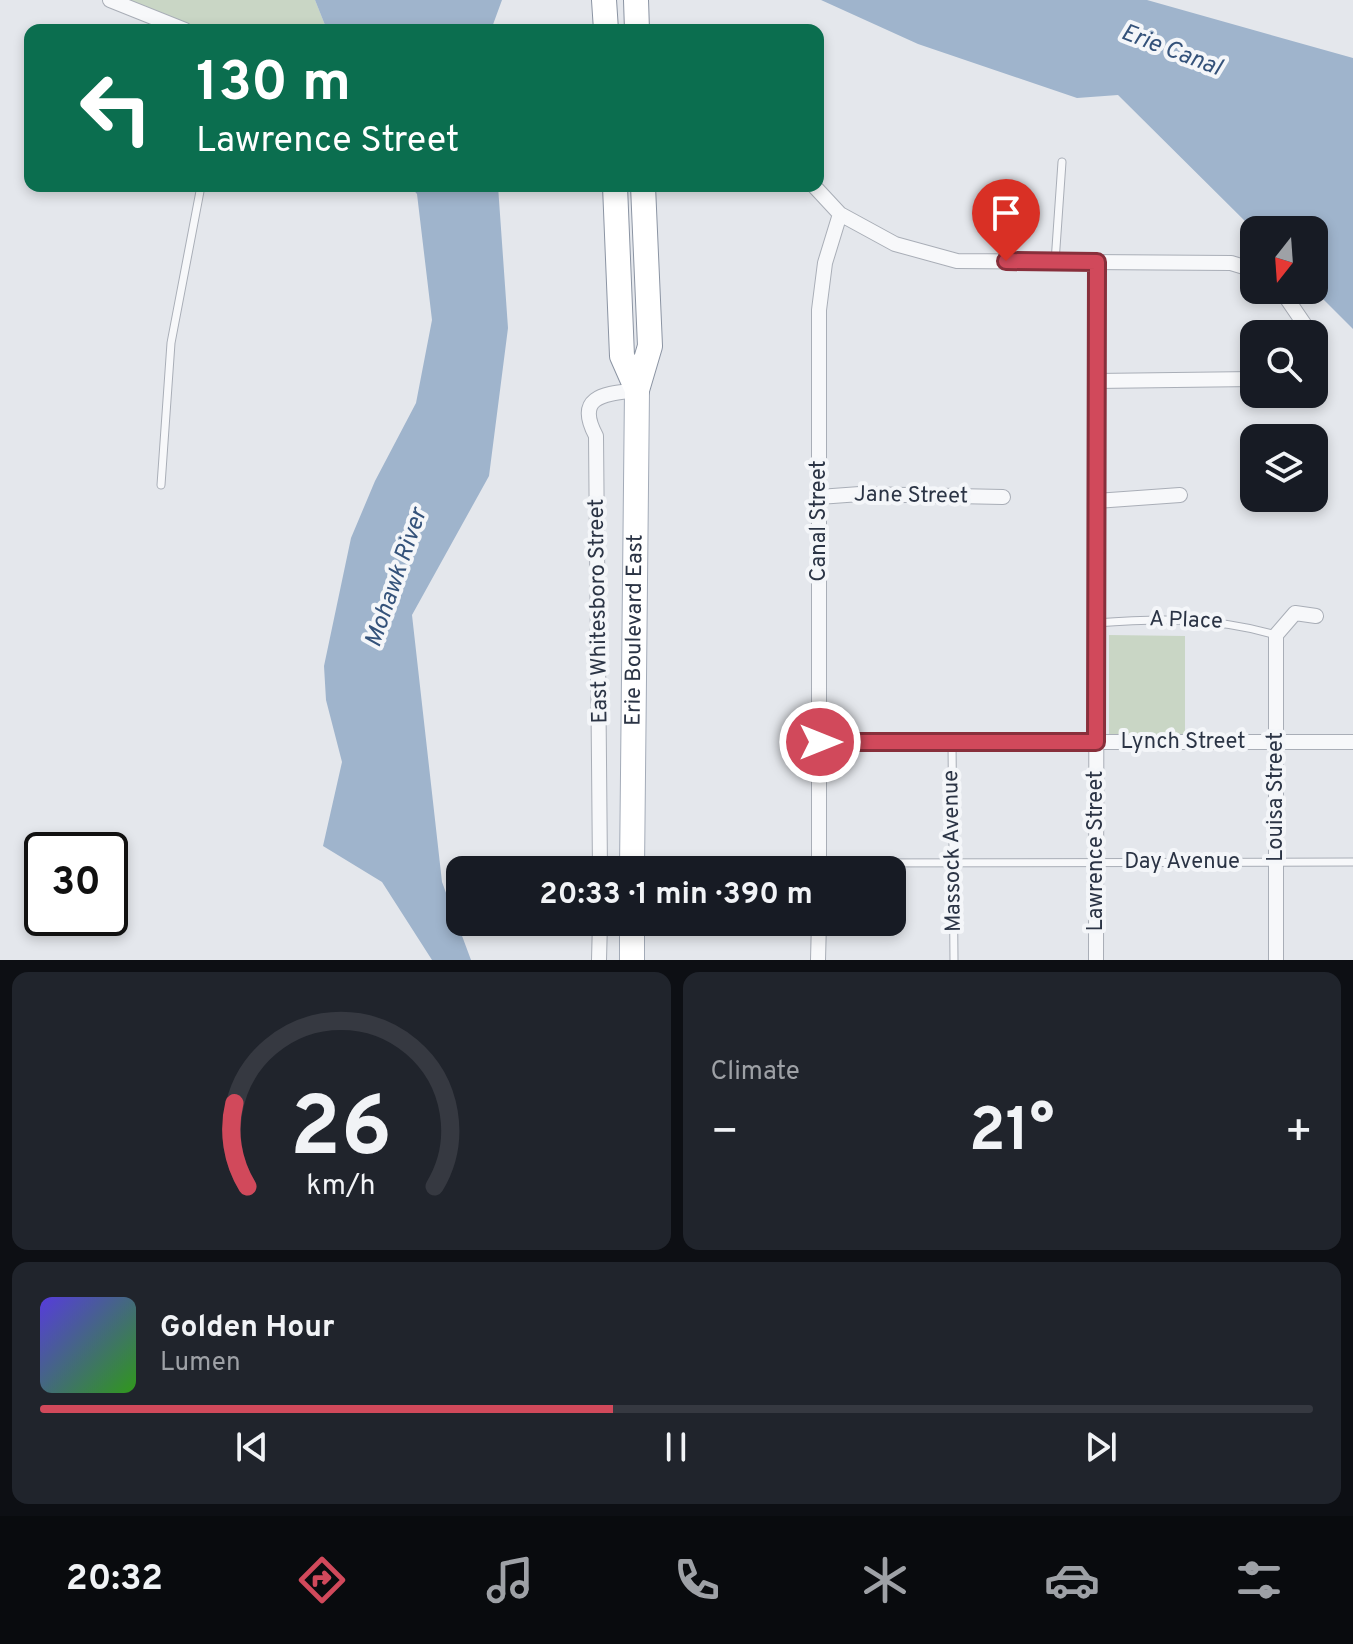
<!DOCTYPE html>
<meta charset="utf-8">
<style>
:root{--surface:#171b24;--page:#20242c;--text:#f1f3f6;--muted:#9ea1a6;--line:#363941;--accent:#d1495b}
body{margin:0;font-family:Overpass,sans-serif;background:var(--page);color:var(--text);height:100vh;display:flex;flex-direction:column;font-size:30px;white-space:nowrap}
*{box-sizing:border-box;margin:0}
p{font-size:26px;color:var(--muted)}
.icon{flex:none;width:44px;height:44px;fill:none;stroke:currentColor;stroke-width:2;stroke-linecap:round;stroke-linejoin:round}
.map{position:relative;height:960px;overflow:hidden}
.drawer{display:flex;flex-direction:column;gap:12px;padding:12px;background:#0d0f14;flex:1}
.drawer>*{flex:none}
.banner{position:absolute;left:24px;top:24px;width:800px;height:168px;border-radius:16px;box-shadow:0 4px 12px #0003;background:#0b6e4f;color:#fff;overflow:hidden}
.needle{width:52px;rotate:197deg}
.tools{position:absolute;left:1240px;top:216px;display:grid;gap:16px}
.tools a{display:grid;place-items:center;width:88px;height:88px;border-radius:16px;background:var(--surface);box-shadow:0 4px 12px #0003;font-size:40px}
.speed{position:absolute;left:24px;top:832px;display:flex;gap:16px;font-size:40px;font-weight:700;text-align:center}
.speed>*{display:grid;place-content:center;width:104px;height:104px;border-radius:50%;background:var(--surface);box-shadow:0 4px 12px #0003;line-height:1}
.speed .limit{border:4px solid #111;border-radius:12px;background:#fff;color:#111}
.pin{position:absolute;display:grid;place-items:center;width:68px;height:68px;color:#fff;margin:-82px -34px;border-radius:50% 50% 50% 0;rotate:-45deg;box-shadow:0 0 8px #0007}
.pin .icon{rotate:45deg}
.me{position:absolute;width:88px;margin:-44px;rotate:90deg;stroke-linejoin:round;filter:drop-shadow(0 0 6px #0008)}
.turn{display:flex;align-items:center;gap:28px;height:168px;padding:0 40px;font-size:36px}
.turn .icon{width:104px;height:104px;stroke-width:2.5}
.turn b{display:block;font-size:56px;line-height:68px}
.big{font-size:60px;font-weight:700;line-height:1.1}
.drawer .tile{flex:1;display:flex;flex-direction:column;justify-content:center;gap:12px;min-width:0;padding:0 28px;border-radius:16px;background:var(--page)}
.drawer .dial{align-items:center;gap:0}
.dial svg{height:208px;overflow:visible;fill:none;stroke:var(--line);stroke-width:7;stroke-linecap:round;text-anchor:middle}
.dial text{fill:var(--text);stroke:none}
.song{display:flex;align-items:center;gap:24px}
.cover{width:96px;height:96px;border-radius:12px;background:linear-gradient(135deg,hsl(250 70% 55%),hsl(110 70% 35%))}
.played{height:8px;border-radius:4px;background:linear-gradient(90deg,var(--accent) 45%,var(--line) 45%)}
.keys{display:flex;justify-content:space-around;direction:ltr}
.heat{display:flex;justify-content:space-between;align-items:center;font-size:44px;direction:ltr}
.drawer .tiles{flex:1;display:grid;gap:12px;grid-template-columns:1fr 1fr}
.tile:last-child{grid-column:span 2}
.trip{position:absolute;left:446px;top:856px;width:460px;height:80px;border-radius:16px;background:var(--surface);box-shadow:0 4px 12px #0003;font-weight:700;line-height:80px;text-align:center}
.dock{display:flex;height:128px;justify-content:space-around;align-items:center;background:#090b0e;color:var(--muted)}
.dock .icon{width:56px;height:56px}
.dock .current{color:var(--accent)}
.dock b{font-size:36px;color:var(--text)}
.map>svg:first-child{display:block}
.green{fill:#c9d6c5}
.water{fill:#9fb4cc}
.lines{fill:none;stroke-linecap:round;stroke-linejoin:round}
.service-casing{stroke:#a9aeb7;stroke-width:9}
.minor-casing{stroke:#a9aeb7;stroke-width:16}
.primary-casing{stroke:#a3abb8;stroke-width:26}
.trunk-casing{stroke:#8b94a3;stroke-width:26}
.service{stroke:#f7f8fa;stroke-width:7}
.minor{stroke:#f7f8fa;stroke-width:14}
.primary{stroke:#fff;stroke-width:24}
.trunk{stroke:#fff;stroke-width:24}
.route-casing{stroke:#882f3b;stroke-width:20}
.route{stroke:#d1495b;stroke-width:14}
.labels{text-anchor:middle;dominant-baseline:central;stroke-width:8;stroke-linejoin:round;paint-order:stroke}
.street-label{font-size:22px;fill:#2b3445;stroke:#f4f6f9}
.water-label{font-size:24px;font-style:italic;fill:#34527a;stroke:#f4f6f9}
</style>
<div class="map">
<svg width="1353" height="960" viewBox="0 0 1353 960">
<rect width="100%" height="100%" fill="#e4e7ec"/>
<path class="green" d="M125 0H315L327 30H206Z
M1109 635 1185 636V742H1109Z"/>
<path class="water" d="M315 0H502L491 30H327Z
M821 0H1147L1353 58V329L1314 290V230H1254L1118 95 1077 98 918 44Z
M410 186H498L508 328 489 476 412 615 442 882 471 960H432L382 882 323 846 342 762 326 700 324 666 351 538 375 481 416 403 432 320 417 194Z"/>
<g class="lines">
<g class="service-casing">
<path id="service" d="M1055 262 1062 162
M161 485 171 343 201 186
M1096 623C1158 618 1215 617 1276 635
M952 742 954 960
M819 863 1353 862"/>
</g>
<g class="minor-casing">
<path id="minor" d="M110 0 185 30
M814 186 840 214 825 263 819 310V870
M840 214 895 244 957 261 1231 263 1254 270
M1281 290 1311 334
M1314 345V348
M1096 381 1254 379
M819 497 860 494 1003 497
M1096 501 1180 495
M820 742H1353
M600 870 596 436C574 395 606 394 637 390
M599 960 600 922
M818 960 819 922
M1096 960 1097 262
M1276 960V635L1295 613 1316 616"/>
</g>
<g class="primary-casing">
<g id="primary">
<path id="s1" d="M632 870 637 390"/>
<path d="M632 960V922"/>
</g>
</g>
<g class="trunk-casing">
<path id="trunk" d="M604 0 606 30
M636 0 637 30
M615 186 622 356 637 390
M637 390 650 346 643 186"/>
</g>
<use href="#service" class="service"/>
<use href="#minor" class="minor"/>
<use href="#primary" class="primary"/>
<use href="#trunk" class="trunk"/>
</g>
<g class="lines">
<g class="route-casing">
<path id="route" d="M820 742H1096L1097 262 1006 261"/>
</g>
<use href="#route" class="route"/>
</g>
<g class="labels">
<g class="street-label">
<text transform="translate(911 496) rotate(1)">Jane Street</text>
<text transform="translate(819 521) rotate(-90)">Canal Street</text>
<text transform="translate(599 611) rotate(-91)">East Whitesboro Street</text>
<text transform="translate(1186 621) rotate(2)">A Place</text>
<text stroke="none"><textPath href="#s1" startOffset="240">Erie Boulevard East</textPath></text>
<text x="1183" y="742">Lynch Street</text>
<text transform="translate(1276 797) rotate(-90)">Louisa Street</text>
<text transform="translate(953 851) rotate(-91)">Massock Avenue</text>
<text transform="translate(1096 851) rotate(-90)">Lawrence Street</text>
<text x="1182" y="862">Day Avenue</text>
</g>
<g class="water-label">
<text transform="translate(1171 51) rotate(21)">Erie Canal</text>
<text transform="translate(397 578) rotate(-71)">Mohawk River</text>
</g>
</g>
</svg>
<div class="tools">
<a><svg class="needle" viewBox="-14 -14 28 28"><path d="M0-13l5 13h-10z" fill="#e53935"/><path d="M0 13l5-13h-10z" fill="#9ea1a6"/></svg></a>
<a><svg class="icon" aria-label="search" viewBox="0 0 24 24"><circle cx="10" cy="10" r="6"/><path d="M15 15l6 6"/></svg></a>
<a><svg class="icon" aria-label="layers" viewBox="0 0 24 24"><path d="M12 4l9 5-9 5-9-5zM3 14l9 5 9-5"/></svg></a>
</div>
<div class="speed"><div class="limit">30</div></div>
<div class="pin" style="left:1006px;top:261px;background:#d93025"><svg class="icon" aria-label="arrive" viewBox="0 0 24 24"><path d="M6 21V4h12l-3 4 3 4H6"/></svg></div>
<svg class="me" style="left:820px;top:742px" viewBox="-20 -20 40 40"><circle r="17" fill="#d1495b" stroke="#fff" stroke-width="3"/><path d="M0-11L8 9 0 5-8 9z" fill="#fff"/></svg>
<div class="trip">20:33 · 1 min · 390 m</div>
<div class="banner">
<div class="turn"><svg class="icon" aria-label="left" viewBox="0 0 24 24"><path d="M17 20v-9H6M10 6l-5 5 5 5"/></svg><div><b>130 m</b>Lawrence Street</div></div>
</div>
</div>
<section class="drawer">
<div class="tiles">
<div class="tile dial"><svg viewBox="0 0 100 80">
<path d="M14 69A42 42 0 1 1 86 69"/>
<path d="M14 69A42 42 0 0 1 9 37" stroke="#d1495b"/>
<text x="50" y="56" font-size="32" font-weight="700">26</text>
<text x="50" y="72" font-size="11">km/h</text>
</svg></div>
<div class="tile"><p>Climate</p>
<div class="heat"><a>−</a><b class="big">21°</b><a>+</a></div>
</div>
<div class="tile">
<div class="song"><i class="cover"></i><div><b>Golden Hour</b><p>Lumen</p></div></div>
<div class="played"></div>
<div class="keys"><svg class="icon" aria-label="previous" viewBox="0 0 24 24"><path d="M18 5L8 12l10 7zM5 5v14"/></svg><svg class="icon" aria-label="pause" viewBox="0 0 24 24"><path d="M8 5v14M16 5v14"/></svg><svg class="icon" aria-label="next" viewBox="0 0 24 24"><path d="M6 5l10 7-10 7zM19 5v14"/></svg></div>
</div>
</div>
</section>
<nav class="dock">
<b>20:32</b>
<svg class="icon current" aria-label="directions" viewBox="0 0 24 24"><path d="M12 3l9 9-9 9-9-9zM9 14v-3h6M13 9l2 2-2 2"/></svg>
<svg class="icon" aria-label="music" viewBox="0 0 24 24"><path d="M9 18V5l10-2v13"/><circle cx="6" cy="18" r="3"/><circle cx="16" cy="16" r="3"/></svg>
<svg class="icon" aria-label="phone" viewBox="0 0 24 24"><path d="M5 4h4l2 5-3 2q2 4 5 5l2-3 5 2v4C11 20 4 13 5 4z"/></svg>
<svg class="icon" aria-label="climate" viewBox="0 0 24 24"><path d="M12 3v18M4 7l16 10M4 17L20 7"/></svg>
<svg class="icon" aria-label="car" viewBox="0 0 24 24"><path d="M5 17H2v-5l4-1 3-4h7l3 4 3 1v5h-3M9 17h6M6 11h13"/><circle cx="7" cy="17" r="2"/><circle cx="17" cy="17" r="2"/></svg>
<svg class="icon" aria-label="filters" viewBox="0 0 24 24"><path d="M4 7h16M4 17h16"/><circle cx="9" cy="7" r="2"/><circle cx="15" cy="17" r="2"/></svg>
</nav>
